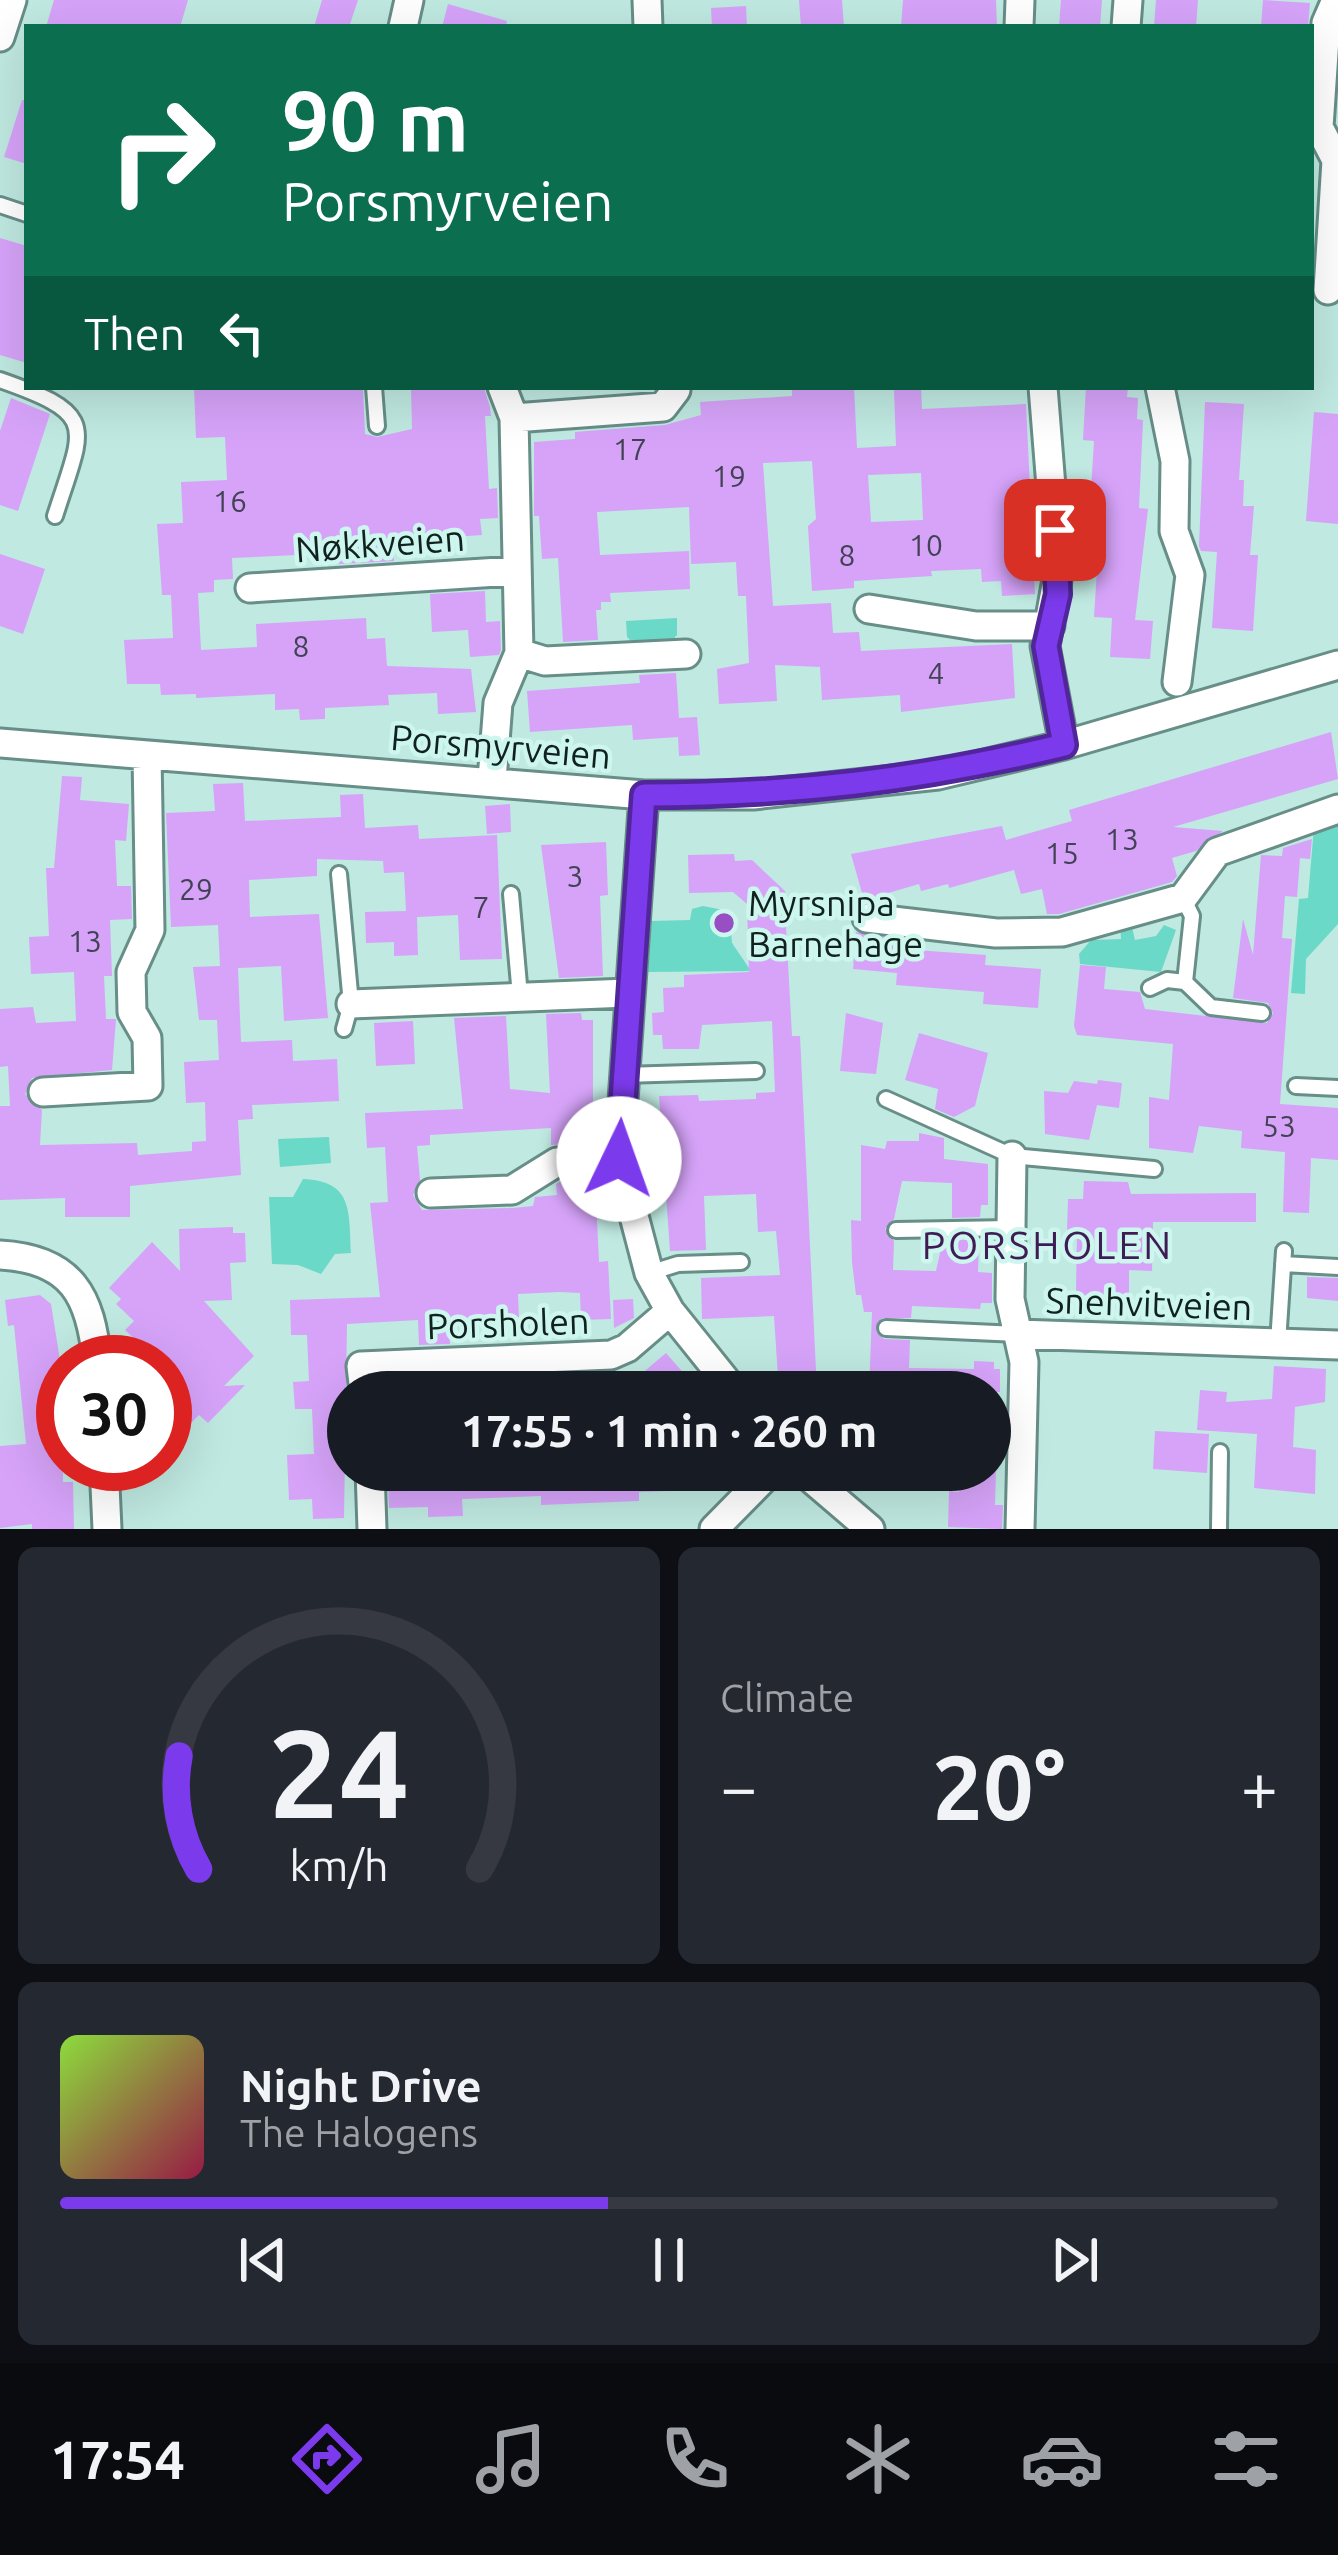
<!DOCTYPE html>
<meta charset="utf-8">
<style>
:root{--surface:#171b24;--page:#242831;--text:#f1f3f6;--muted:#9ea1a6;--line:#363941;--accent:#7c3aed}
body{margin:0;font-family:Ubuntu,sans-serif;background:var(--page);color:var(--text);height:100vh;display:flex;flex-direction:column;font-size:45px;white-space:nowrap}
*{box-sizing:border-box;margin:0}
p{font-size:39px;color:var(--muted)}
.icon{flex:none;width:66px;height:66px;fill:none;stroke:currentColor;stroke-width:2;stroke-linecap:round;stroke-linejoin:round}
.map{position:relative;height:1529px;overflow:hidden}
.drawer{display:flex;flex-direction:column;gap:18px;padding:18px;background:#0d0f14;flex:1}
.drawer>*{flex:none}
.banner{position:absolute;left:24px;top:24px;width:1290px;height:366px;border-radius:0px;box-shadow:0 12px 48px #0002;background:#0b6e4f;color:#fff;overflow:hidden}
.speed{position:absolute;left:36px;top:1335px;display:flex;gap:24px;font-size:60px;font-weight:700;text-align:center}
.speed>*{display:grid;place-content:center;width:156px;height:156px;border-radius:50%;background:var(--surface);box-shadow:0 12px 48px #0002;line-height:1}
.speed .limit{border:18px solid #d22;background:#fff;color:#111}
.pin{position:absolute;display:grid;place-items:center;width:102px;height:102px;color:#fff;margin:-51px;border-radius:24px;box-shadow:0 6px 18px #0006}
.me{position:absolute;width:132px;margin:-66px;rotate:3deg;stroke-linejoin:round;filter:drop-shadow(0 0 9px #0008)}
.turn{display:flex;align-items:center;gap:42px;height:252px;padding:0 60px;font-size:54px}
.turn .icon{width:156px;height:156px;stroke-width:2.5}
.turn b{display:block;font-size:84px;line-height:102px}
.then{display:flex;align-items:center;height:114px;padding:0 60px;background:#0003;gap:24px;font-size:45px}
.big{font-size:90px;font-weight:700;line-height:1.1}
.drawer .card{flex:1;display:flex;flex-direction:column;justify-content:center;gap:18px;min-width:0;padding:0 42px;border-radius:18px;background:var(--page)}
.drawer .dial{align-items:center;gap:0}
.dial svg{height:312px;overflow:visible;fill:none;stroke:var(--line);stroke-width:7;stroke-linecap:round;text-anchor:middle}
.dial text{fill:var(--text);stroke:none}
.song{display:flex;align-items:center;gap:36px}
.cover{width:144px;height:144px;border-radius:18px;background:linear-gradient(135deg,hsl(90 70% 55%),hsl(340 70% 35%))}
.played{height:12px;border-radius:6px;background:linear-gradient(90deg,var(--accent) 45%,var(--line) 45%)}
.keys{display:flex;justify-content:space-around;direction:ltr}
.heat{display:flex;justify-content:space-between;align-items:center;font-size:66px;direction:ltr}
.drawer .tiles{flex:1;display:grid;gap:18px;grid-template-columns:1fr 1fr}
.card:last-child{grid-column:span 2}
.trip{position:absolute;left:327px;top:1371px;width:684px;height:120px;border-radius:60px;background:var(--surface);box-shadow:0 12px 48px #0002;font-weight:700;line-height:120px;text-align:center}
.tab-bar{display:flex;height:192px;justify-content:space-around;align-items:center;background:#090b0e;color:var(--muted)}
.tab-bar .icon{width:84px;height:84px}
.tab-bar .active{color:var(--accent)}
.tab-bar b{font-size:54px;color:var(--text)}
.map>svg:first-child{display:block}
.green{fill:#6bd9c8}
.building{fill:#d6a3f9;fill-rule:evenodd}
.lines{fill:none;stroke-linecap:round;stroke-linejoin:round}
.service-casing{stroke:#678e87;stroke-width:20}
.minor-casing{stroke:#678e87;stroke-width:33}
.service{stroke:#fff;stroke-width:14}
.minor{stroke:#fff;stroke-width:27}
.route-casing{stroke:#51269a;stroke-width:30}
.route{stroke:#7c3aed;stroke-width:21}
.poi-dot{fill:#974fc3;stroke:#ccf6ee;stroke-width:4.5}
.labels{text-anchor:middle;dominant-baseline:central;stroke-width:9;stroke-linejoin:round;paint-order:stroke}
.number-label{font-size:30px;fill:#424255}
.street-label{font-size:36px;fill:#11211e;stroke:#ccf6ee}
.poi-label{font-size:36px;fill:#11211e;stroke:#ccf6ee;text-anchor:start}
.neighbourhood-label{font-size:39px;letter-spacing:3px;fill:#3f1d54;stroke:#ccf6ee}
</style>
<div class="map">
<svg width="1338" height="1529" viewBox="0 0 1338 1529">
<rect width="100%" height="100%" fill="#bfe9e1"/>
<path class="green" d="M677 618V635L667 646 638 648 627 637 626 621Z
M1338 822V924L1306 959 1305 994 1291 993 1299 899 1308 898 1314 827Z
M703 906 729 911 732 943 751 971 648 972 651 921 690 920 692 909Z
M1130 918 1135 940 1156 936 1164 925 1176 930 1161 972 1080 964 1079 954 1091 940 1121 939 1120 921Z
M329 1137 331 1163 280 1167 278 1139Z
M303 1179C353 1181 349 1211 351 1253L335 1254 321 1274 298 1265 272 1264 269 1197H293Z"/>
<path class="building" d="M54 0H188L180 27H46Z
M322 0H358L349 27H314Z
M799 0H842L844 27H801Z
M903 0H996L997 27H901Z
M1061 0H1102L1100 27H1059Z
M1156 0H1198L1196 27H1154Z
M1263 0 1310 3 1308 27H1261Z
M448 4 507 21 506 27H442Z
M746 6 747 27H712L711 8Z
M22 100H27V164L4 157Z
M0 238 27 246V363L0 355Z
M194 387H363L365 434 377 437 412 429 411 387 484 388 490 407 491 416H485L489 489 497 488 498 518 480 519 482 535 393 541 394 561 339 564V553L232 558 233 579 214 580V592L198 593 201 650 257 647 256 624 366 618 367 639 385 638 387 666 471 669 476 712 438 714 437 693 388 695 389 705 325 708V719L300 720 299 709 275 710V694L196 698V694L161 695 160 684H127L124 640 173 638 171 595H162L157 524 183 523 181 482 227 480 225 437 196 438Z
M792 387H854L857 448 896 446 894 389 921 388 922 409 1026 404 1035 594 1002 596 1001 581 982 582 981 569 931 571 932 576 854 581V588L812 591 808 526 816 519 812 461 763 463 773 606 831 603 833 633 859 632 861 651 1012 644 1015 698 901 712 900 695 822 700 820 667 775 665 777 701 719 704 717 669 749 663 746 596H738L736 562 691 564 689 507 597 512 600 555 689 551 690 589 610 593 611 602H601V610H596L598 640 563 642 558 558 542 559 539 516H534V442L575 439V432L665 425 701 415 700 402 792 396ZM921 473 923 520 871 522 868 475Z
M1086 387H1128L1127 397 1138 398 1137 419 1143 420 1139 508 1148 509 1135 620 1153 621 1150 659 1110 657 1112 618 1094 617 1099 539 1097 505H1090L1094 441 1083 440Z
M11 398 50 414 18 511 0 505V431Z
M1205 402 1244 404 1239 480H1244L1243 506H1254L1250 555H1258L1253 631 1212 628 1217 552 1201 551 1199 546Z
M1314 412 1338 414V524L1306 521Z
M0 554 45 569 23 634 0 626Z
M485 591 486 622 500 621 501 650 499 655 470 657 468 630 432 632 430 594Z
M676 673 679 718 697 717 700 755 679 756 678 737 633 740 632 725 530 732 527 691 640 683 639 675Z
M1331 732 1338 779 1173 827 1223 831 1196 851 1172 858 1177 876 1172 882 1059 914H1047L1042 889 1021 894 1014 870 949 888 948 884 921 891 919 884 864 900 851 854 1002 826 1006 840 1072 821 1069 810Z
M62 776 82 777 80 800 129 804 126 841 115 840 117 886H131L132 919 110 920 112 976H104L106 1019H116L112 1070 32 1078 25 1094 42 1110 40 1145 137 1143 138 1155 192 1151V1142L206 1141 205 1102 186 1103 184 1062 219 1060 217 1020H199L193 967 220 966 218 925 171 927 166 813 215 811 213 784 243 783 245 821 341 817 340 795 363 794 365 828 418 825 419 839 497 835 502 959 460 960 458 915 417 917 418 955 394 956V942L366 943 365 912 406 911 404 872 384 873 383 861 317 859V876L249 880 250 917 319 914 328 1018 284 1021 281 966 238 968 241 1042 292 1040 293 1061 337 1059 339 1101 252 1105 253 1119 238 1120 241 1175 130 1186V1217H65V1198L0 1200V1106H10L8 1066 0 1067V1009L33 1007 36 1023 76 1021 74 972 31 974 29 937 49 936 46 868H54Z
M510 804 511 832 487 834 485 806Z
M1312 839 1310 859 1300 858 1297 897 1285 896 1282 938 1292 939 1280 1104 1338 1108V1160L1311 1158 1309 1213 1283 1212 1285 1152 1241 1148 1242 1131 1199 1126 1193 1153 1149 1148V1097L1169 1100 1173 1044 1077 1035 1074 1026 1080 965 1106 967 1104 989 1140 992 1145 1009 1267 1023 1273 1013 1268 1003 1233 998 1243 919 1253 955 1261 855 1282 856 1283 848Z
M606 842 608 895 600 896 603 976 559 978 541 845Z
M734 854 735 861 752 860 785 891 786 923 778 925 786 926 792 1036H800L817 1392H779L774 1316 702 1319 701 1278 780 1275 776 1231 758 1232 756 1194 704 1196 706 1250 670 1251 659 1096 698 1095 699 1101 756 1099V1093L775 1092 772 1021 702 1025 699 1049H663L662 1035H653L652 1013 664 1012 663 988 684 987V975L749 972 747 904 733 892 689 893 688 855Z
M856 932 908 941 901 949 986 955 985 965 1041 969 1038 1008 983 1004 984 992 896 985 897 973 853 969Z
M581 1013 582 1020H593V1142L551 1145V1128L430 1135V1145L417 1146 420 1180 413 1195 422 1210 513 1208 533 1206 535 1197 557 1195 556 1184 563 1180 595 1178 599 1262 608 1261 611 1319 581 1320 580 1293 559 1292 518 1294 519 1319 449 1323 450 1344 419 1345 418 1320 347 1324 344 1518 313 1519 312 1499 289 1500 287 1455 314 1454 312 1409H295L293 1382 309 1381 307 1335H291L290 1300 380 1297 370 1203 388 1202 385 1147 367 1148 365 1113 463 1109 454 1018 506 1016 510 1089 550 1093 546 1014Z
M846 1013 883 1023 876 1074 840 1071Z
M413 1021 415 1064 376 1066 374 1023Z
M919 1033 988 1053 975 1106 954 1117 935 1109 938 1089 905 1080Z
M1098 1080 1122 1083 1119 1108 1097 1105 1089 1140 1045 1134 1044 1091 1068 1093 1074 1081 1097 1084Z
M919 1133 944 1138V1159L988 1164V1205H981L980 1217 952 1218V1183L902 1181 894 1219 885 1229 894 1241 893 1270 936 1271 943 1240H979L978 1272 992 1273V1303H981L980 1309 912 1306 911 1318H882L876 1332 884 1339 910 1340 909 1368 974 1369V1361L994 1362V1369H1000V1392H869L872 1312H864L861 1295H856L852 1262 851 1220 861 1221V1145L885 1149 887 1141H919Z
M1084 1181 1128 1182 1131 1194 1256 1193V1222H1153L1152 1271 1129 1270V1304H1122V1310H1082L1083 1293 1076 1292 1077 1232H1067L1068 1199H1083Z
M233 1227V1233H245L246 1262 230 1263 232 1300 204 1301 254 1356 224 1386 245 1385 208 1423 199 1415 189 1425 165 1402V1362H138L148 1352 125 1330 134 1321 116 1304 121 1299 109 1288 152 1242 180 1271 179 1229Z
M1307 1277 1338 1278V1301L1307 1298Z
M40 1295 51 1304 63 1379V1482H73L74 1529H32V1524L0 1528V1446L26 1444 14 1325 8 1326 5 1300Z
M633 1299 634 1318 614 1328 613 1300Z
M666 1353 700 1392H620Z
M1274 1366 1326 1369 1325 1402 1295 1407 1293 1447 1316 1450 1315 1494 1254 1488 1257 1434 1197 1430 1200 1390 1227 1392 1226 1402 1272 1399Z
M495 1378 496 1392H421V1381Z
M1155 1431 1209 1434 1207 1473 1153 1469Z
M410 1470H747L728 1489 639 1492V1501L541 1505V1496L462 1499 463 1516 428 1517V1507L389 1508 388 1480 410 1479Z
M960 1470H996L995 1505H1003L1002 1529 948 1527 949 1491 959 1492Z"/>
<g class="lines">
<g class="service-casing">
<path id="service" d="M0 205 27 214
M0 380C100 415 84 425 55 516
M374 387 377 426
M339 874 351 1004 344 1029
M511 894 520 996
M1183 898 1192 916 1185 982 1211 1007 1262 1013
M1150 988 1167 980 1185 982
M623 1075 756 1071
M1296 1086 1338 1088
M886 1099 1012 1156 1154 1169
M896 1230 1010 1228
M1283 1264 1338 1267
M649 1273 678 1264 741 1262
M886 1328 1018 1334
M1278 1343 1284 1251
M1219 1529 1220 1452"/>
</g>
<g class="minor-casing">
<path id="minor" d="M647 0 648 27
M403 27 409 0
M1019 27 1020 0
M1126 27 1128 0
M0 37 12 0
M1328 290 1336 160 1319 127 1326 23 1336 0
M1043 387 1058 574 1045 646 1064 745
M1160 387 1175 461 1174 531 1190 575 1177 682
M514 418 663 407 676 390
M250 588 514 571
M869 609 976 626H1050
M519 653 545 661 686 654
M0 743 644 795H753L938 775 1064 745 1338 665
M492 780 498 703 519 653 514 418 502 387
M644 795 619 1159 649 1273 670 1311 735 1392
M867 918 996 933 1062 932 1183 898 1217 852 1338 809
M351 1004 628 993
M43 1092 148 1086 147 1038 132 1012 131 972 150 930 147 755
M1012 1156 1010 1299 1024 1362 1020 1529
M431 1193 512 1190 557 1162 619 1159
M0 1255C72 1259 91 1296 97 1362
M1018 1334 1338 1345
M364 1392 361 1366 611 1355 627 1348 670 1311
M104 1464 107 1529
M370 1470 372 1529
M801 1470 870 1529
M714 1529 772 1470"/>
</g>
<use href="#service" class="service"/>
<use href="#minor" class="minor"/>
</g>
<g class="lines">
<g class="route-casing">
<path id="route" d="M619 1159 644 795C792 795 920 780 1064 745L1046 646 1058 594 1055 530"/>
</g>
<use href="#route" class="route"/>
</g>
<circle class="poi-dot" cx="724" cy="923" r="12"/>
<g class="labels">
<g class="number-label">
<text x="630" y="449">17</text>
<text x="729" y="476">19</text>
<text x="230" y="501">16</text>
<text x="926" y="545">10</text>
<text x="847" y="555">8</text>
<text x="301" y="646">8</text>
<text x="936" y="673">4</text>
<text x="1122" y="839">13</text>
<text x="1062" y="853">15</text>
<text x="575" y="876">3</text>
<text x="196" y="889">29</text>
<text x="481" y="907">7</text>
<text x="85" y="941">13</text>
<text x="1279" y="1126">53</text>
</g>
<g class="street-label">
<text transform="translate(380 543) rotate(-4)">Nøkkveien</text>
<text transform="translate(501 746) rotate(5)">Porsmyrveien</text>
<text transform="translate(1149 1303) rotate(2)">Snehvitveien</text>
<text transform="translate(508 1323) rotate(-2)">Porsholen</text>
</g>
<g class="poi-label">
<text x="748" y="902">Myrsnipa<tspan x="748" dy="41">Barnehage</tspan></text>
</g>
<g class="neighbourhood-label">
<text x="1048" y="1244">PORSHOLEN</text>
</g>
</g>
</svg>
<div class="speed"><div class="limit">30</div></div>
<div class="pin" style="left:1055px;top:530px;background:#d93025"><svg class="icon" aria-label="arrive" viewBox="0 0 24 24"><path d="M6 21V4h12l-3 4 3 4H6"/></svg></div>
<svg class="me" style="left:619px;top:1159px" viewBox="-20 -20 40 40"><circle r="19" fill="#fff"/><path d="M0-13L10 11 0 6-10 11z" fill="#7c3aed"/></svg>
<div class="trip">17:55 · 1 min · 260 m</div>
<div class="banner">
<div class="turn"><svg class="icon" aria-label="right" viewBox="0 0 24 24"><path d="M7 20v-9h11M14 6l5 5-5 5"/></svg><div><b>90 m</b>Porsmyrveien</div></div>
<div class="then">Then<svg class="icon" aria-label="left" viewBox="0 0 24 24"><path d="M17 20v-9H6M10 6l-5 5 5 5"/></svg></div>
</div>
</div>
<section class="drawer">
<div class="tiles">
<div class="card dial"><svg viewBox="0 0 100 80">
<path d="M14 69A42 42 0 1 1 86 69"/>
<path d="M14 69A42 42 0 0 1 9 40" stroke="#7c3aed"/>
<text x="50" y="56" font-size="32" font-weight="700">24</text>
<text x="50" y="72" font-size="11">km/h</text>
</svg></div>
<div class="card"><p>Climate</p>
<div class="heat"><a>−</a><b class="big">20°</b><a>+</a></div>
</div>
<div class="card">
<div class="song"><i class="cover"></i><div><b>Night Drive</b><p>The Halogens</p></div></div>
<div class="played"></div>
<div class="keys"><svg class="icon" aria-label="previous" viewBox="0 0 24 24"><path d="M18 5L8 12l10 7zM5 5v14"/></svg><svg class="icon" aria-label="pause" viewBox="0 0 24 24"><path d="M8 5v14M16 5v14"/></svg><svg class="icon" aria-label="next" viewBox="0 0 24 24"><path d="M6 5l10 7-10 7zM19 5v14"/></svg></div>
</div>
</div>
</section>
<nav class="tab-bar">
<b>17:54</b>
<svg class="icon active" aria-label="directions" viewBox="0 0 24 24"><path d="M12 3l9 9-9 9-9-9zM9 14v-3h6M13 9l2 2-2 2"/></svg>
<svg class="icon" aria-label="music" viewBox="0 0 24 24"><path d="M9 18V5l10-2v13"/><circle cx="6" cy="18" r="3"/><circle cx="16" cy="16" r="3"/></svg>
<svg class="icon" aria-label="phone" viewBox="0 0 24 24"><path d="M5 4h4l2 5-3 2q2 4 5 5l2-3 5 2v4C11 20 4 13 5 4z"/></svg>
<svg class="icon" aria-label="climate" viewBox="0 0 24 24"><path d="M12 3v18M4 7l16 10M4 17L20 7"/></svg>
<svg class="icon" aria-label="car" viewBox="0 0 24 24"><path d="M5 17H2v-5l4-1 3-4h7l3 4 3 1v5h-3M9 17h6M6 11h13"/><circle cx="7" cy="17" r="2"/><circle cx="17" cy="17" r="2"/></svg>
<svg class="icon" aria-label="filters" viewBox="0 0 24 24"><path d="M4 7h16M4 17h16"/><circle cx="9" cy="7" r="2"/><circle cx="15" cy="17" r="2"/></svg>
</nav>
